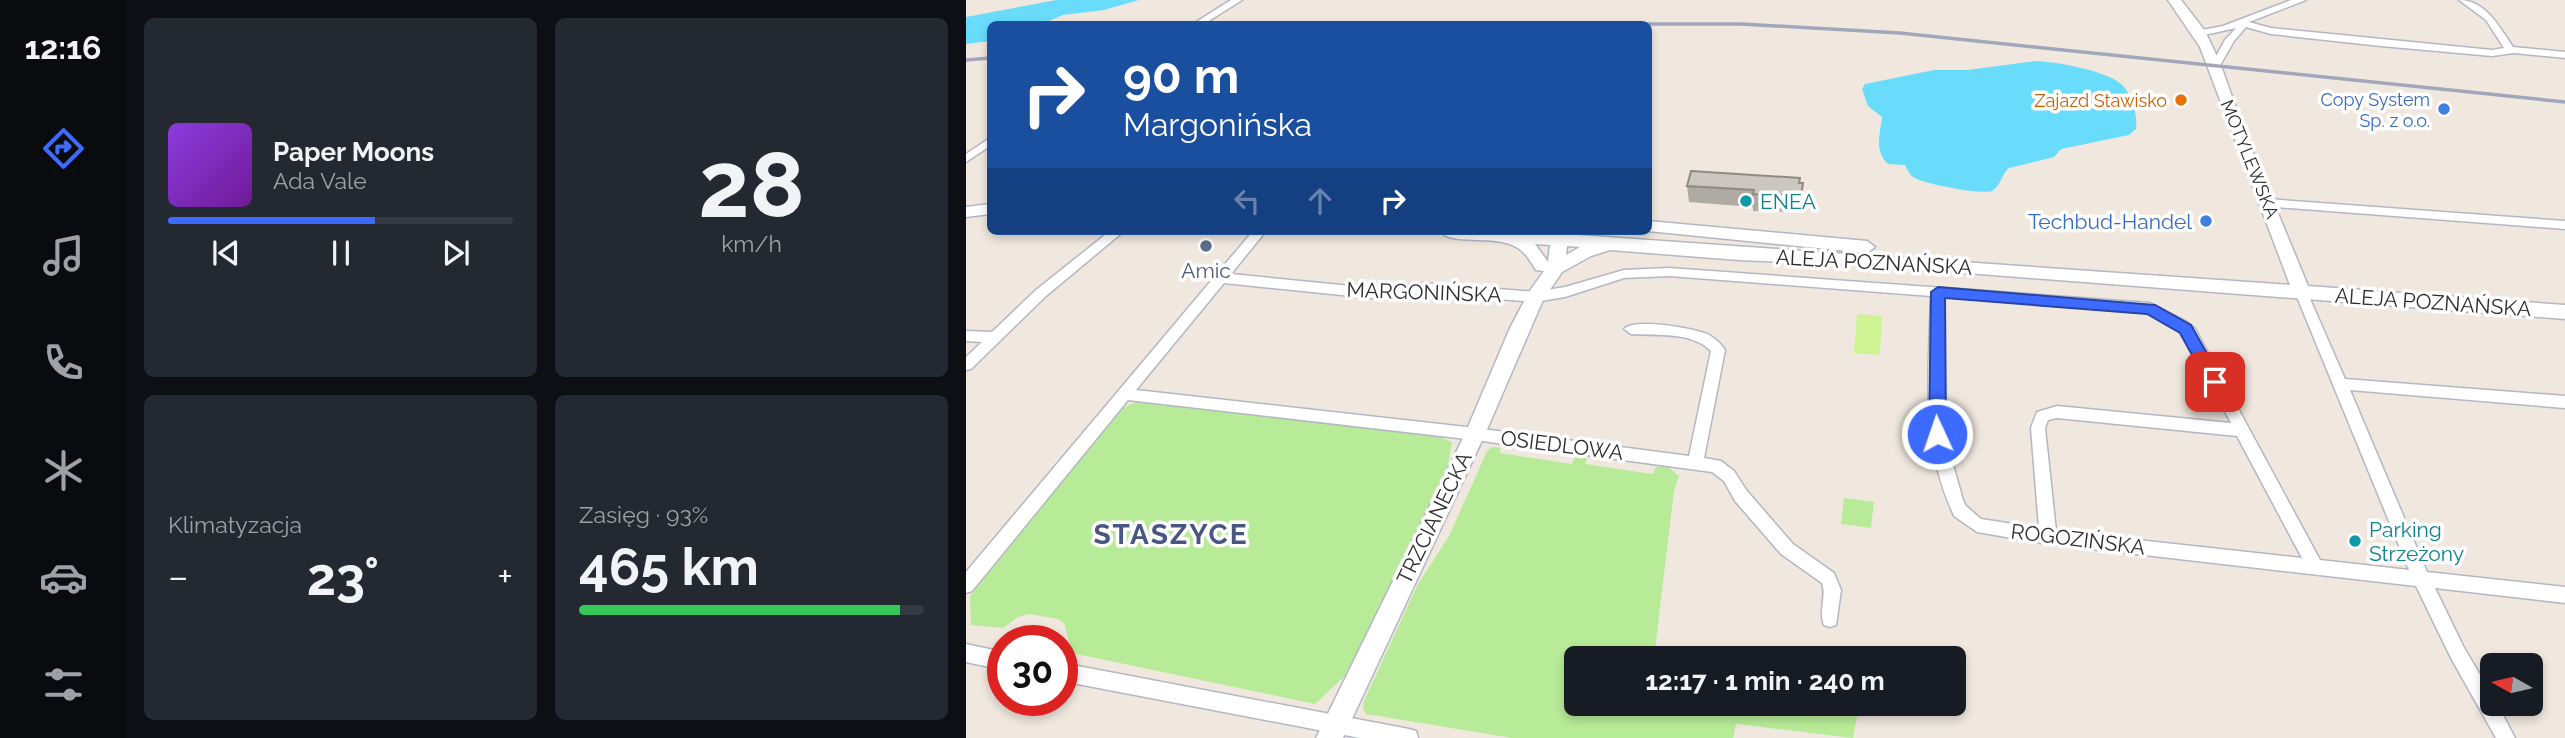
<!DOCTYPE html>
<html lang="pl">
<meta charset="utf-8">
<style>
:root{--surface:#171b24;--page:#242831;--text:#f1f3f6;--muted:#9ea1a6;--line:#363941;--accent:#3d6aff}
body{margin:0;font-family:Raleway,sans-serif;background:var(--page);color:var(--text);height:100vh;display:flex;flex-direction:column;font-size:26px;white-space:nowrap}
*{box-sizing:border-box;margin:0}
p{font-size:23px;color:var(--muted)}
.icon{flex:none;width:38px;height:38px;fill:none;stroke:currentColor;stroke-width:2;stroke-linecap:round;stroke-linejoin:round}
.map{position:relative;flex:1;overflow:hidden}
.sheet{display:flex;flex-direction:column;gap:18px;padding:18px;background:#0d0f14;width:840px}
.sheet>*{flex:none}
.guide{position:absolute;left:21px;top:21px;width:665px;height:214px;border-radius:10px;box-shadow:0 4px 10px #0003;background:#1a4fa0;color:#fff;overflow:hidden}
.needle{width:46px;rotate:278deg}
.tools{position:absolute;left:1514px;top:653px;display:grid;gap:14px}
.tools a{display:grid;place-items:center;width:63px;height:63px;border-radius:10px;background:var(--surface);box-shadow:0 4px 10px #0003;font-size:35px}
.speed{position:absolute;left:21px;top:625px;display:flex;gap:14px;font-size:35px;font-weight:700;text-align:center}
.speed>*{display:grid;place-content:center;width:91px;height:91px;border-radius:50%;background:var(--surface);box-shadow:0 4px 10px #0003;line-height:1}
.speed .limit{border:10px solid #d22;background:#fff;color:#111}
.pin{position:absolute;display:grid;place-items:center;width:60px;height:60px;color:#fff;margin:-30px;border-radius:14px;box-shadow:0 4px 10px #0006}
.me{position:absolute;width:77px;margin:-38px;rotate:357deg;stroke-linejoin:round;filter:drop-shadow(0 0 5px #0008)}
.turn{display:flex;align-items:center;gap:24px;height:147px;padding:0 21px;font-size:32px}
.turn .icon{width:91px;height:91px;stroke-width:2.5}
.turn b{display:block;font-size:49px;line-height:60px}
.lanes{display:flex;align-items:center;height:66px;padding:0 21px;background:#0003;justify-content:center;gap:35px;direction:ltr}
.lanes .off{opacity:.35}
.big{font-size:52px;font-weight:700;line-height:1.1}
.sheet .card{flex:1;display:flex;flex-direction:column;justify-content:center;gap:10px;min-width:0;padding:0 24px;border-radius:10px;background:var(--page)}
.sheet .dial{align-items:center;gap:0}
.dial b{font-size:91px;line-height:1}
.song{display:flex;align-items:center;gap:21px}
.cover{width:84px;height:84px;border-radius:10px;background:linear-gradient(135deg,hsl(270 70% 55%),hsl(280 70% 35%))}
.played{height:7px;border-radius:4px;background:linear-gradient(90deg,var(--accent) 60%,var(--line) 60%)}
.keys{display:flex;justify-content:space-around;direction:ltr}
.heat{display:flex;justify-content:space-between;align-items:center;font-size:38px;direction:ltr}
.charge{height:10px;border-radius:5px;background:linear-gradient(90deg,#34c759 93%,var(--line) 0)}
.sheet .tiles{flex:1;display:grid;gap:18px;grid-template-columns:repeat(2,1fr)}
.trip{position:absolute;left:598px;top:646px;width:402px;height:70px;border-radius:10px;background:var(--surface);box-shadow:0 4px 10px #0003;font-weight:700;line-height:70px;text-align:center}
main{display:flex;flex:1;min-height:0}
.dock{display:flex;flex-direction:column;width:126px;justify-content:space-around;align-items:center;background:#090b0e;color:var(--muted)}
.dock .icon{width:49px;height:49px}
.dock .active{color:var(--accent)}
.dock b{font-size:32px;color:var(--text)}
.map>svg:first-child{display:block}
.green{fill:#b8eb97}
.pitch{fill:#cef392}
.water{fill:#69dbfb}
.lines{fill:none;stroke-linecap:round;stroke-linejoin:round}
.street-casing{stroke:#b3b7c2;stroke-width:3}
.secondary-casing{stroke:#b3b7c2;stroke-width:3}
.street{fill:#fff;fill-rule:evenodd}
.secondary{fill:#fff;fill-rule:evenodd}
.rail{stroke:#a1a6ba;stroke-width:3.5}
.wall{fill:#afaaa3}
.building{fill:#cbc6be;stroke:#8e8b85;stroke-width:2}
.route{fill:#3d6aff;stroke:#2845a6;stroke-width:2}
.food-dot{fill:#e8710a;stroke:#fff;stroke-width:2.5}
.shop-dot{fill:#3f7fe0;stroke:#fff;stroke-width:2.5}
.culture-dot{fill:#0f9aa8;stroke:#fff;stroke-width:2.5}
.service-dot{fill:#5c6f8a;stroke:#fff;stroke-width:2.5}
.labels{text-anchor:middle;dominant-baseline:central;stroke-width:7;stroke-linejoin:round;paint-order:stroke}
.far-shop-label{font-size:18px;fill:#366cbe;stroke:#fff;text-anchor:end}
.far-food-label{font-size:18px;fill:#c56008;stroke:#fff;text-anchor:end}
.far-street-label{font-size:18px;fill:#2e2e2e;stroke:#fff}
.culture-label{font-size:21px;fill:#0d838f;stroke:#fff;text-anchor:start}
.shop-label{font-size:21px;fill:#366cbe;stroke:#fff;text-anchor:end}
.street-label{font-size:21px;fill:#2e2e2e;stroke:#fff}
.service-label{font-size:21px;fill:#4e5e75;stroke:#fff}
.district-label{font-size:28px;font-weight:bold;letter-spacing:2px;fill:#485684;stroke:#fff}
</style>
<main>
<nav class="dock">
<b>12:16</b>
<svg class="icon active" aria-label="directions" viewBox="0 0 24 24"><path d="M12 3l9 9-9 9-9-9zM9 14v-3h6M13 9l2 2-2 2"/></svg>
<svg class="icon" aria-label="music" viewBox="0 0 24 24"><path d="M9 18V5l10-2v13"/><circle cx="6" cy="18" r="3"/><circle cx="16" cy="16" r="3"/></svg>
<svg class="icon" aria-label="phone" viewBox="0 0 24 24"><path d="M5 4h4l2 5-3 2q2 4 5 5l2-3 5 2v4C11 20 4 13 5 4z"/></svg>
<svg class="icon" aria-label="climate" viewBox="0 0 24 24"><path d="M12 3v18M4 7l16 10M4 17L20 7"/></svg>
<svg class="icon" aria-label="car" viewBox="0 0 24 24"><path d="M5 17H2v-5l4-1 3-4h7l3 4 3 1v5h-3M9 17h6M6 11h13"/><circle cx="7" cy="17" r="2"/><circle cx="17" cy="17" r="2"/></svg>
<svg class="icon" aria-label="filters" viewBox="0 0 24 24"><path d="M4 7h16M4 17h16"/><circle cx="9" cy="7" r="2"/><circle cx="15" cy="17" r="2"/></svg>
</nav>
<section class="sheet">
<div class="tiles">
<div class="card">
<div class="song"><i class="cover"></i><div><b>Paper Moons</b><p>Ada Vale</p></div></div>
<div class="played"></div>
<div class="keys"><svg class="icon" aria-label="previous" viewBox="0 0 24 24"><path d="M18 5L8 12l10 7zM5 5v14"/></svg><svg class="icon" aria-label="pause" viewBox="0 0 24 24"><path d="M8 5v14M16 5v14"/></svg><svg class="icon" aria-label="next" viewBox="0 0 24 24"><path d="M6 5l10 7-10 7zM19 5v14"/></svg></div>
</div>
<div class="card dial"><b>28</b><p>km/h</p></div>
<div class="card"><p>Klimatyzacja</p>
<div class="heat"><a>−</a><b class="big">23°</b><a>+</a></div>
</div>
<div class="card"><p>Zasięg · 93%</p><b class="big">465 km</b><div class="charge"></div></div>
</div>
</section>
<div class="map">
<svg width="1599" height="738" viewBox="0 0 1599 738">
<rect width="100%" height="100%" fill="#f0e8df"/>
<path class="green" d="M170 402 472 436 486 442 482 465 384 671 349 704 106 653 98 623 92 619 63 614 52 617 37 628 5 625 4 596 155 409Z
M526 447 535 448 534 453 606 464 609 457 615 454 621 459 619 464 687 474 690 467 701 466 713 476 708 491 688 658H611V704H846L892 711 887 738 770 724 767 738H546L400 714 397 709 398 701 451 586 483 536 521 451Z
M878 498 908 502 905 528 875 524Z"/>
<path class="pitch" d="M891 314 916 316 914 355 888 353Z"/>
<path class="water" d="M90 0H173L138 10 97 15 76 24H24V41L0 44V17Z
M1070 61C1090 62 1139 70 1155 84 1166 93 1172 116 1170 129L1163 135 1095 149 1088 157 1043 168C1036 174 1034 187 1026 191 1016 195 959 184 949 178 943 175 942 170 939 165L922 164C908 151 914 134 916 117L902 106 896 89 899 84 968 70H1002Z"/>
<g class="lines">
<g class="street-casing">
<path id="street" d="M265 0H276L238 24H227Z
M1325 0H1340L1283 22 1305 28 1526 50 1538 48 1520 20 1493 0C1520 0 1534 28 1547 47L1599 52V58L1548 53 1526 56 1415 46 1305 34 1280 27 1268 41 1253 67H1247L1245 65 1259 40 1270 28 1234 36 1231 35V31L1257 26Z
M24 138V146L0 162V154Z
M1301 199 1599 221V229L1297 206V200Z
M144 231H158L80 296 5 369 0 370V357L16 342 0 341V331L26 332 70 290Z
M287 231H300L265 274 405 288 457 283 569 292 599 287 658 270 703 268 1184 303 1221 322 1229 329 1354 560 1443 570 1329 292 1335 287 1341 292 1379 379 1599 396V408L1384 390 1461 572 1599 587V603L1469 588 1497 646 1526 695V704H1531L1549 738H1530L1485 658 1450 586 1082 544 1011 532 988 516 986 511C954 440 963 371 965 296L703 276 658 278 599 297 569 302 457 293 405 298 258 283 170 390 509 428 723 456 745 351C725 331 691 336 665 334L658 329C668 318 729 328 743 335 750 339 755 344 759 350L738 458 755 461 768 471 781 491 827 544 868 573 875 590 870 625 864 627 858 625C852 611 861 597 856 583L815 554 769 501 758 481 746 472 509 440 162 400 6 591 0 593V572ZM978 297 1182 313 1211 328 1219 336 1265 423 1091 406 1071 412 1065 428 1073 528 1015 519 1000 506 997 500 981 444 976 415ZM1091 418 1271 436 1336 558 1090 531 1079 428 1082 420Z
M0 644 37 652V670L0 662Z
M96 663 443 729 450 731 452 738H394L96 681Z"/>
</g>
<g class="secondary-casing">
<path id="secondary" d="M1202 0H1215L1239 31 1254 63 1279 133 1342 286 1599 305V319L910 266 773 260 644 250 625 256 596 272 577 300 519 434 377 738H350L499 434 544 328 563 292 578 271 570 270C566 264 562 257 557 252 536 231 487 248 474 231H553L1324 285 1234 47ZM569 244 584 245 582 262ZM601 246 614 247 600 255Z
M24 204V214L0 217V207Z
M682 221 901 241 909 247 901 253 682 231Z"/>
</g>
<use href="#street" class="street"/>
<use href="#secondary" class="secondary"/>
<path class="rail" d="M588 24H775L934 33 1599 102
M0 60 24 58"/>
</g>
<path class="wall" d="M837 183 835 212 787 211V207L723 202 721 186Z"/>
<path class="building" d="M725 171 834 178 833 183H837L835 196 787 194 788 190 721 186Z"/>
<path class="route" d="M972 287 1189 305 1225 325 1257 382 1249 388 1243 386 1214 333 1181 314 979 298 980 434 977 439H965L963 434 965 292Z"/>
<circle class="food-dot" cx="1215" cy="100" r="7"/>
<g class="shop-dot">
<circle cx="1478" cy="109" r="7"/>
<circle cx="1240" cy="221" r="7"/>
</g>
<g class="culture-dot">
<circle cx="780" cy="201" r="7"/>
<circle cx="1389" cy="541" r="7"/>
</g>
<circle class="service-dot" cx="240" cy="246" r="7"/>
<g class="labels">
<g class="far-shop-label">
<text x="1464" y="99">Copy System<tspan x="1464" dy="21">Sp. z o.o.</tspan></text>
</g>
<g class="far-food-label">
<text x="1201" y="100">Zajazd Stawisko</text>
</g>
<g class="far-street-label">
<text transform="translate(1284 159) rotate(68)">MOTYLEWSKA</text>
</g>
<g class="culture-label">
<text x="794" y="201">ENEA</text>
<text x="1403" y="529">Parking<tspan x="1403" dy="24">Strzeżony</tspan></text>
</g>
<g class="shop-label">
<text x="1226" y="221">Techbud-Handel</text>
</g>
<g class="street-label">
<text transform="translate(908 262) rotate(3)">ALEJA POZNAŃSKA</text>
<text transform="translate(458 292) rotate(2)">MARGONIŃSKA</text>
<text transform="translate(1467 302) rotate(4)">ALEJA POZNAŃSKA</text>
<text transform="translate(596 445) rotate(7)">OSIEDLOWA</text>
<text transform="translate(468 518) rotate(-64)">TRZCIANECKA</text>
<text transform="translate(1112 539) rotate(7)">ROGOZIŃSKA</text>
</g>
<g class="service-label">
<text x="240" y="270">Amic</text>
</g>
<g class="district-label">
<text x="205" y="534">STASZYCE</text>
</g>
</g>
</svg>
<div class="tools">
<a><svg class="needle" viewBox="-14 -14 28 28"><path d="M0-13l5 13h-10z" fill="#e53935"/><path d="M0 13l5-13h-10z" fill="#9ea1a6"/></svg></a>
</div>
<div class="speed"><div class="limit">30</div></div>
<div class="pin" style="left:1249px;top:382px;background:#d93025"><svg class="icon" aria-label="arrive" viewBox="0 0 24 24"><path d="M6 21V4h12l-3 4 3 4H6"/></svg></div>
<svg class="me" style="left:971px;top:434px" viewBox="-20 -20 40 40"><circle r="17" fill="#3d6aff" stroke="#fff" stroke-width="3"/><path d="M0-11L8 9 0 5-8 9z" fill="#fff"/></svg>
<div class="trip">12:17 · 1 min · 240 m</div>
<div class="guide">
<div class="turn"><svg class="icon" aria-label="right" viewBox="0 0 24 24"><path d="M7 20v-9h11M14 6l5 5-5 5"/></svg><div><b>90 m</b>Margonińska</div></div>
<div class="lanes"><svg class="icon off" aria-label="left" viewBox="0 0 24 24"><path d="M17 20v-9H6M10 6l-5 5 5 5"/></svg><svg class="icon off" aria-label="ahead" viewBox="0 0 24 24"><path d="M12 20V5M6 11l6-6 6 6"/></svg><svg class="icon" aria-label="right" viewBox="0 0 24 24"><path d="M7 20v-9h11M14 6l5 5-5 5"/></svg></div>
</div>
</div>
</main>
